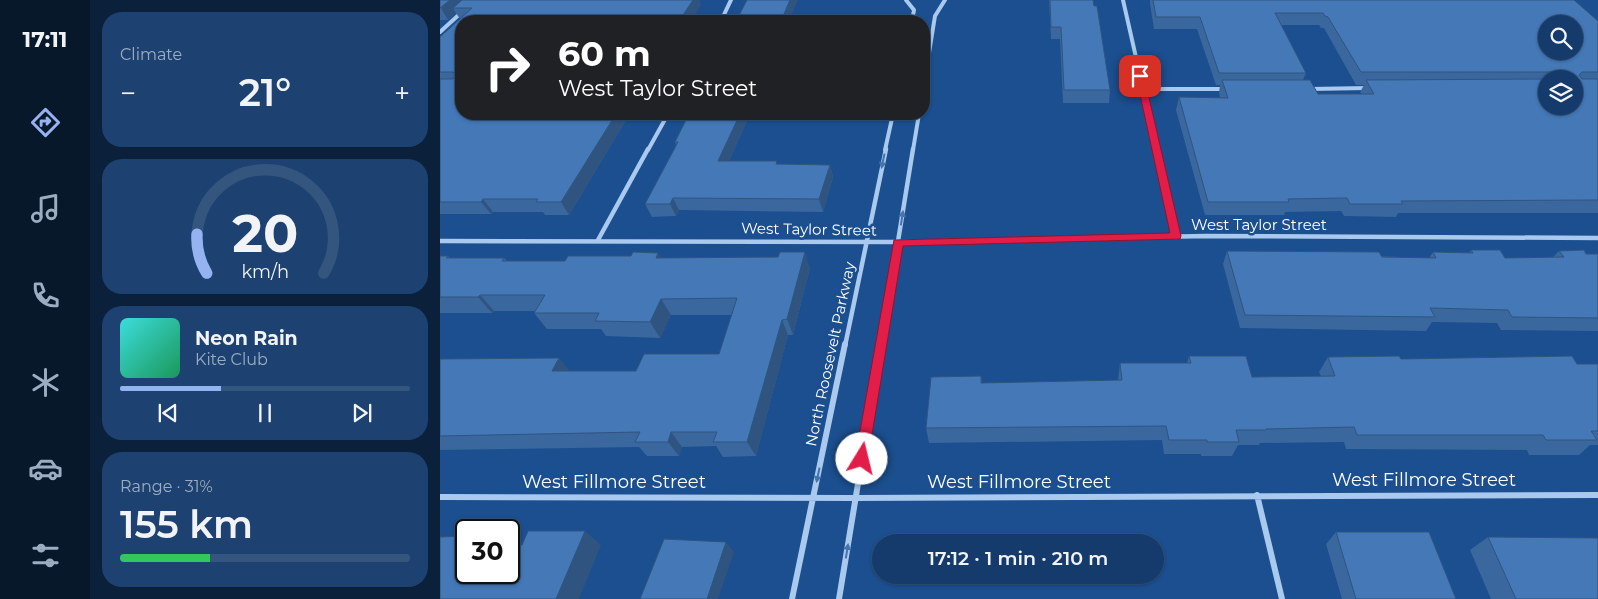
<!DOCTYPE html>
<meta charset="utf-8">
<style>
:root{--surface:#143b6b;--page:#1d4271;--text:#f1f3f6;--muted:#9dadc1;--line:#33557e;--accent:#95b2f1}
body{margin:0;font-family:Montserrat,sans-serif;background:var(--page);color:var(--text);height:100vh;display:flex;flex-direction:column;font-size:19px;white-space:nowrap}
*{box-sizing:border-box;margin:0}
p{font-size:16px;color:var(--muted)}
.icon{flex:none;width:28px;height:28px;fill:none;stroke:currentColor;stroke-width:2;stroke-linecap:round;stroke-linejoin:round}
.map{position:relative;flex:1;overflow:hidden}
.drawer{display:flex;flex-direction:column;gap:12px;padding:12px;background:#0b203b;width:350px}
.drawer>*{flex:none}
.top-card{position:absolute;left:15px;top:15px;width:475px;height:105px;border-radius:20px;box-shadow:0 1px 4px #0004,0 0 0 1px var(--line);background:#202124;color:#fff;overflow:hidden}
.buttons{position:absolute;left:1098px;top:15px;display:grid;gap:10px}
.buttons a{display:grid;place-items:center;width:45px;height:45px;border-radius:50%;background:var(--surface);box-shadow:0 1px 4px #0004,0 0 0 1px var(--line);font-size:25px}
.speed{position:absolute;left:15px;top:519px;display:flex;gap:10px;font-size:25px;font-weight:700;text-align:center}
.speed>*{display:grid;place-content:center;width:65px;height:65px;border-radius:50%;background:var(--surface);box-shadow:0 1px 4px #0004,0 0 0 1px var(--line);line-height:1}
.speed .limit{border:2px solid #111;border-radius:8px;background:#fff;color:#111}
.pin{position:absolute;display:grid;place-items:center;width:42px;height:42px;color:#fff;margin:-21px;border-radius:10px;box-shadow:0 2px 8px #0006}
.me{position:absolute;width:55px;margin:-28px;rotate:9deg;stroke-linejoin:round;filter:drop-shadow(0 0 4px #0008)}
.turn{display:flex;align-items:center;gap:18px;height:105px;padding:0 20px;font-size:22px}
.turn .icon{width:65px;height:65px;stroke-width:2.5}
.turn b{display:block;font-size:35px;line-height:42px}
.big{font-size:38px;font-weight:600;line-height:1.1}
.drawer .widget{flex:1;display:flex;flex-direction:column;justify-content:center;gap:8px;min-width:0;padding:0 18px;border-radius:20px;background:var(--page)}
.drawer .dial{align-items:center;gap:0}
.dial svg{height:130px;overflow:visible;fill:none;stroke:var(--line);stroke-width:7;stroke-linecap:round;text-anchor:middle}
.dial text{fill:var(--text);stroke:none}
.song{display:flex;align-items:center;gap:15px}
.cover{width:60px;height:60px;border-radius:8px;background:linear-gradient(135deg,hsl(180 70% 55%),hsl(150 70% 35%))}
.played{height:5px;border-radius:2px;background:linear-gradient(90deg,var(--accent) 35%,var(--line) 35%)}
.keys{display:flex;justify-content:space-around;direction:ltr}
.heat{display:flex;justify-content:space-between;align-items:center;font-size:28px;direction:ltr}
.charge{height:8px;border-radius:4px;background:linear-gradient(90deg,#34c759 31%,var(--line) 0)}
.trip{position:absolute;left:432px;top:534px;width:292px;height:50px;border-radius:25px;background:var(--surface);box-shadow:0 1px 4px #0004,0 0 0 1px var(--line);font-weight:600;line-height:50px;text-align:center}
main{display:flex;flex:1;min-height:0}
.menu{display:flex;flex-direction:column;width:90px;justify-content:space-around;align-items:center;background:#08182b;color:var(--muted)}
.menu .icon{width:35px;height:35px}
.menu .on{color:var(--accent)}
.menu b{font-size:22px;color:var(--text)}
.map>svg:first-child{display:block}
.lines{fill:none;stroke-linecap:round;stroke-linejoin:round}
.street-far2{stroke:#a9c9ee;stroke-width:4}
.street-far1{stroke:#a9c9ee;stroke-width:4.5}
.street{stroke:#a9c9ee;stroke-width:6}
.wall{fill:#3a679d;fill-rule:evenodd}
.shaded-wall{fill:#305480}
.building{fill:#4478b7;stroke:#305480;fill-rule:evenodd}
.oneway{fill:#4674ac}
.route{fill:#e11d48;stroke:#92132f}
.labels{text-anchor:middle;dominant-baseline:central;stroke-width:5;stroke-linejoin:round;paint-order:stroke}
.street-label{font-size:15px;fill:#fff;stroke:#1b4f8f}
.near-street-label{font-size:18px;fill:#fff;stroke:#1b4f8f}
</style>
<main>
<nav class="menu">
<b>17:11</b>
<svg class="icon on" aria-label="directions" viewBox="0 0 24 24"><path d="M12 3l9 9-9 9-9-9zM9 14v-3h6M13 9l2 2-2 2"/></svg>
<svg class="icon" aria-label="music" viewBox="0 0 24 24"><path d="M9 18V5l10-2v13"/><circle cx="6" cy="18" r="3"/><circle cx="16" cy="16" r="3"/></svg>
<svg class="icon" aria-label="phone" viewBox="0 0 24 24"><path d="M5 4h4l2 5-3 2q2 4 5 5l2-3 5 2v4C11 20 4 13 5 4z"/></svg>
<svg class="icon" aria-label="climate" viewBox="0 0 24 24"><path d="M12 3v18M4 7l16 10M4 17L20 7"/></svg>
<svg class="icon" aria-label="car" viewBox="0 0 24 24"><path d="M5 17H2v-5l4-1 3-4h7l3 4 3 1v5h-3M9 17h6M6 11h13"/><circle cx="7" cy="17" r="2"/><circle cx="17" cy="17" r="2"/></svg>
<svg class="icon" aria-label="filters" viewBox="0 0 24 24"><path d="M4 7h16M4 17h16"/><circle cx="9" cy="7" r="2"/><circle cx="15" cy="17" r="2"/></svg>
</nav>
<section class="drawer">
<div class="widget"><p>Climate</p>
<div class="heat"><a>−</a><b class="big">21°</b><a>+</a></div>
</div>
<div class="widget dial"><svg viewBox="0 0 100 80">
<path d="M14 69A42 42 0 1 1 86 69"/>
<path d="M14 69A42 42 0 0 1 8 45" stroke="#95b2f1"/>
<text x="50" y="56" font-size="32" font-weight="700">20</text>
<text x="50" y="72" font-size="11">km/h</text>
</svg></div>
<div class="widget">
<div class="song"><i class="cover"></i><div><b>Neon Rain</b><p>Kite Club</p></div></div>
<div class="played"></div>
<div class="keys"><svg class="icon" aria-label="previous" viewBox="0 0 24 24"><path d="M18 5L8 12l10 7zM5 5v14"/></svg><svg class="icon" aria-label="pause" viewBox="0 0 24 24"><path d="M8 5v14M16 5v14"/></svg><svg class="icon" aria-label="next" viewBox="0 0 24 24"><path d="M6 5l10 7-10 7zM19 5v14"/></svg></div>
</div>
<div class="widget"><p>Range · 31%</p><b class="big">155 km</b><div class="charge"></div></div>
</section>
<div class="map">
<svg width="1158" height="599" viewBox="0 0 1158 599">
<rect width="100%" height="100%" fill="#1b4f8f"/>
<g class="lines">
<path class="street-far2" d="M466 0 474 10 472 21
M683 0 717 150
M281 21 291 0
M0 32 23 11
M484 84 495 16 505 0
M703 89H785
M869 89 928 88
M208 150 228 114
M445 150 453 114
M473 150 479 114"/>
<path class="street-far1" d="M716 149 736 237
M158 240 208 149
M0 241 458 242 766 236 1158 238
M405 346 446 149
M441 346 473 149"/>
<path class="street" d="M817 495 842 599
M0 497 415 498 1158 495
M352 599 405 344
M399 599 441 344"/>
</g>
<path class="wall" d="M0 0H259L261 5 21 114H186L188 117 129 215H105L103 212H53L51 214H0V37L20 19 16 13 8 20H0Z
M609 0H653L670 90 669 103H623L620 39H611Z
M710 0H1134L1158 21V213H958L956 217 904 216 901 211 845 212 844 215H765L736 110 739 97 780 98 779 93 780 85H776L757 29H714L710 4ZM841 25H879L881 28H884L916 85H924L920 92 922 94H878L863 80 866 73ZM1106 79H1134L1106 106Z
M249 114H310L289 161 338 164 390 165 393 177 383 212 239 210 236 216 212 217 205 204 236 145 235 142Z
M1031 250 1065 258 1113 257 1119 251 1146 254H1158V331L1061 330 1057 323 992 322 986 331 800 328 783 264 787 251 989 258 993 252 1029 253Z
M0 256H8L10 258H64L67 261H125L221 258 370 268 353 335H348L316 456 283 457 276 446 242 447 239 456H207L199 447 0 450V359L119 358 129 371H196L279 354 292 315H231L220 338 166 336 161 329H107L94 313 95 311H54L52 313H0Z
M749 356 812 377 881 376 879 372 888 357 1137 364H1158V445H1150L1139 455H1089L1087 450 906 449 904 442 820 443 819 445H798L792 456H761V454H724L722 440 489 443 486 428 541 376 542 383 678 380 680 363H747Z
M896 532 1016 599H902L886 544Z
M1048 537 1158 599H1051L1030 550Z"/>
<path class="shaded-wall" d="M10 0H31L13 8 16 13 8 20 1 8Z
M253 0H259L261 5 251 21H239Z
M350 0H358L349 21H341Z
M173 114H186L188 117 129 215 121 202Z
M300 114H310L283 174 278 161Z
M390 165 393 177 383 212 379 199Z
M233 198 239 210 236 216 230 204Z
M43 199 53 212 51 214 41 202Z
M365 252 370 268 353 335 347 319Z
M218 253 227 269 216 258Z
M40 295 54 311 52 313 38 297Z
M221 299 231 315 220 338 210 322Z
M342 320 348 335 316 456 307 442Z
M119 358 132 374 112 371Z
M231 432 242 447 239 456 228 442Z
M145 531 161 545 139 599H116Z
M286 542 294 552 278 599H267Z"/>
<path class="building" d="M0 0H10L0 8Z
M22 0H253L239 21H21V114H176L121 202H96L98 199H43L41 202H0V79H13L16 75 13 72H0V37L32 8H13Z
M307 0H350L341 21H296Z
M610 0H653L654 6H657L670 90H624L621 27H611Z
M713 0H1134L1158 21V72H1142L1139 75 1142 79H1158V200L961 201 963 204H910L907 198 848 199 849 202H768L739 97 788 98 782 80H870L878 94H934L926 80 1106 79V106H1134V79H1115L1117 78V74L1114 72H921L888 17 885 16 883 13H835L866 73H779L760 17H716ZM1106 24H1134V51H1106Z
M249 114H300L278 161H337L336 164 390 165 379 199 233 198 230 204H205L238 142H235Z
M1031 250H1060L1065 258 1124 257 1119 251 1144 250 1146 254H1158V318L1072 317 1068 310 990 308 995 317 805 315 787 251 939 252 942 257 996 258 993 252 1033 253Z
M193 252 218 253 216 258 338 257 340 252H365L347 319 342 320 307 442H273L277 432H231L228 442H195L200 432 0 436V359L119 358 112 371H196L204 354H279L297 298 221 299 210 322 155 321 159 313H94L105 295H40L38 297H0V256H8L6 258H64L62 261H125L128 256H191Z
M749 356H806L812 377 895 376 888 357 959 356 961 359 1132 356 1137 364H1158V431H1151L1157 440H1106L1103 435H917L914 427 826 429V430H796L799 442H767V440H729L726 426 486 428 491 377 541 376V383L682 380 680 363H751Z
M88 531H145L116 599H0V537L26 536V572H69V545H82Z
M896 532H989L1016 599H916Z
M1048 537 1158 538V599H1076Z
M224 539 286 542 267 599H200Z"/>
<defs><path id="oneway-solid" d="M-6-.8H1V-3.2L6.5 0L1 3.2V.8H-6Z" transform="scale(1.25)"/></defs>
<g class="oneway">
<use href="#oneway-solid" transform="translate(443 161) rotate(102)"/>
<use href="#oneway-solid" transform="translate(462 218) rotate(-81)"/>
<use href="#oneway-solid" transform="translate(378 475) rotate(102)"/>
<use href="#oneway-solid" transform="translate(407 551) rotate(-81)"/>
</g>
<path class="route" d="M700 73 704 76 741 236 740 239 463 246 428 459 426 464 422 465 417 464 415 459 454 240 730 233 696 76Z"/>
<g class="labels">
<g class="street-label">
<text x="819" y="224">West Taylor Street</text>
<text transform="translate(369 229) rotate(1)">West Taylor Street</text>
<text transform="translate(390 354) rotate(-78)">North Roosevelt Parkway</text>
</g>
<g class="near-street-label">
<text x="984" y="480">West Fillmore Street</text>
<text x="174" y="482">West Fillmore Street</text>
<text x="579" y="482">West Fillmore Street</text>
</g>
</g>
</svg>
<div class="buttons">
<a><svg class="icon" aria-label="search" viewBox="0 0 24 24"><circle cx="10" cy="10" r="6"/><path d="M15 15l6 6"/></svg></a>
<a><svg class="icon" aria-label="layers" viewBox="0 0 24 24"><path d="M12 4l9 5-9 5-9-5zM3 14l9 5 9-5"/></svg></a>
</div>
<div class="speed"><div class="limit">30</div></div>
<div class="pin" style="left:700px;top:76px;background:#d93025"><svg class="icon" aria-label="arrive" viewBox="0 0 24 24"><path d="M6 21V4h12l-3 4 3 4H6"/></svg></div>
<svg class="me" style="left:422px;top:459px" viewBox="-20 -20 40 40"><circle r="19" fill="#fff"/><path d="M0-13L10 11 0 6-10 11z" fill="#e11d48"/></svg>
<div class="trip">17:12 · 1 min · 210 m</div>
<div class="top-card">
<div class="turn"><svg class="icon" aria-label="right" viewBox="0 0 24 24"><path d="M7 20v-9h11M14 6l5 5-5 5"/></svg><div><b>60 m</b>West Taylor Street</div></div>
</div>
</div>
</main>
